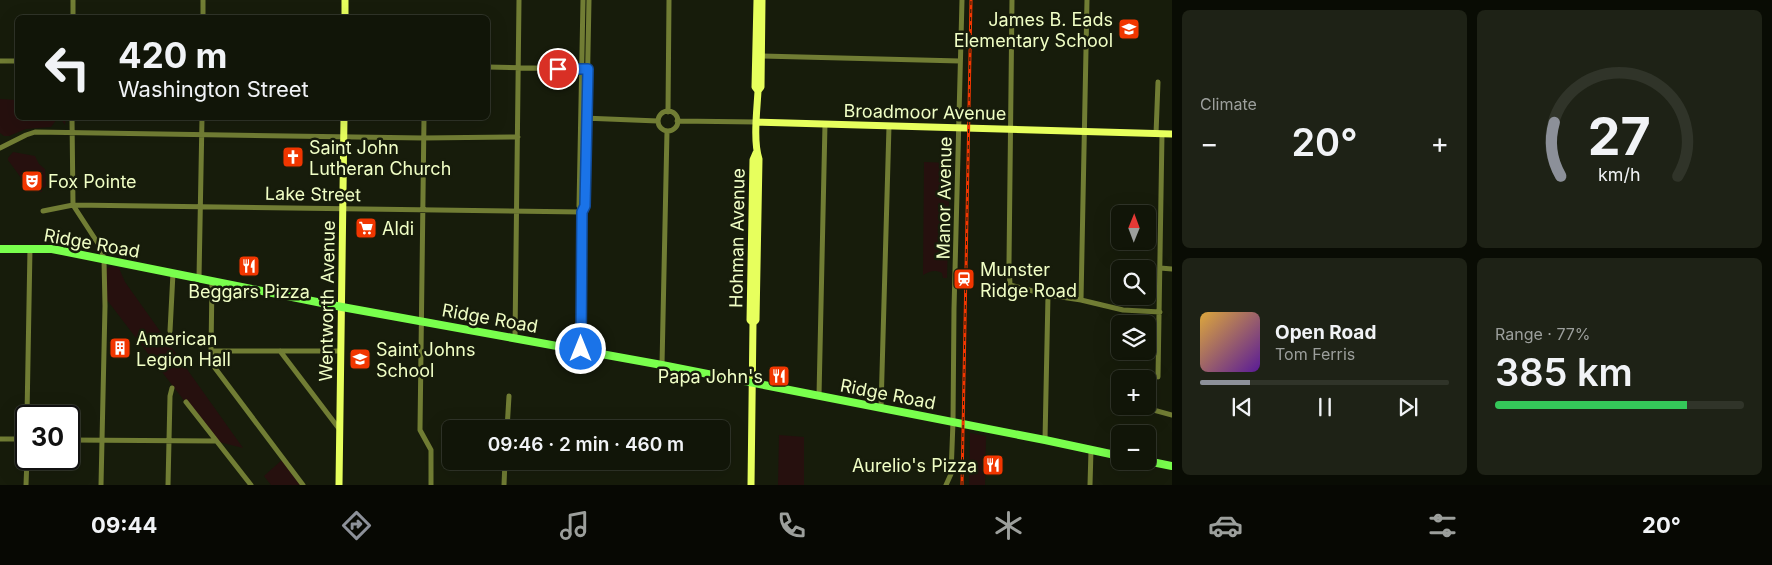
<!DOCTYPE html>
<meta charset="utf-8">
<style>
:root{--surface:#111508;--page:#1e2216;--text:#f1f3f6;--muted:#9c9f9c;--line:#303429;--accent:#8c9099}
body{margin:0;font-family:Inter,sans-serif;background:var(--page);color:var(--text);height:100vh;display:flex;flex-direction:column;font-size:19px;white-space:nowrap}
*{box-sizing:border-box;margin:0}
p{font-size:16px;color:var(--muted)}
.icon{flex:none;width:28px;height:28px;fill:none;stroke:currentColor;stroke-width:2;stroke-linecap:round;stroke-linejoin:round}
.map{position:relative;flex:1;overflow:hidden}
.panel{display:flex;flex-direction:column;gap:10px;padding:10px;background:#090c04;width:600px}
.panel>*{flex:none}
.hud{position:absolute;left:15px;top:15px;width:475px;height:105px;border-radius:8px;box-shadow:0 5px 20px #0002,0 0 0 1px var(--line);background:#111508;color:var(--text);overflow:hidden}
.needle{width:32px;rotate:1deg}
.controls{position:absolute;left:1111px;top:205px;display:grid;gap:10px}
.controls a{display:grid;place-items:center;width:45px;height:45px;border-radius:8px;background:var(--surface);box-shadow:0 5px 20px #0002,0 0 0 1px var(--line);font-size:25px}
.speed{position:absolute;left:15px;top:405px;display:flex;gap:10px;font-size:25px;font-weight:700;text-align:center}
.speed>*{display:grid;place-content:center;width:65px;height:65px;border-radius:50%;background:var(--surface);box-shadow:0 5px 20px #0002,0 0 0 1px var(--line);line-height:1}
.speed .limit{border:2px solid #111;border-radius:8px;background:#fff;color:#111}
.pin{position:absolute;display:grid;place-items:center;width:42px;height:42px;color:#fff;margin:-21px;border:2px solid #fff;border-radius:50%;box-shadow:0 1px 5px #0007}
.me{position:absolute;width:55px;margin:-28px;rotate:0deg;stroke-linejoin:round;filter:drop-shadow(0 0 4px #0008)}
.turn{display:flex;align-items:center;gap:18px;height:105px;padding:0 20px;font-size:22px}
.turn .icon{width:65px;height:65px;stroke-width:2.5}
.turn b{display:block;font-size:35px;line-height:42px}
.big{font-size:38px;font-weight:600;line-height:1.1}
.panel .card{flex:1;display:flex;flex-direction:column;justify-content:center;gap:8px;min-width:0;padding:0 18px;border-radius:8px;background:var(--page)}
.panel .dial{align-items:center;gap:0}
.dial svg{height:130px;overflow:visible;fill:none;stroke:var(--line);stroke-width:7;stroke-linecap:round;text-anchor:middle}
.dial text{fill:var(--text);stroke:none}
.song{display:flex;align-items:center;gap:15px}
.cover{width:60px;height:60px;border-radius:8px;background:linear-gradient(135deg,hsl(40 70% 55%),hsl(270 70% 35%))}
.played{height:5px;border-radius:2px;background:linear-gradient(90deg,var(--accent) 20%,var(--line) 20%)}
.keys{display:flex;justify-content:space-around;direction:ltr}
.heat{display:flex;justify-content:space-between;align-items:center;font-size:28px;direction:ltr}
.charge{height:8px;border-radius:4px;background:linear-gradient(90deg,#34c759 77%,var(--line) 0)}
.panel .tiles{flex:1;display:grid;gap:10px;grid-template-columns:repeat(2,1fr)}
.trip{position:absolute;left:442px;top:420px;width:288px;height:50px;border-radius:8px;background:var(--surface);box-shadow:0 5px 20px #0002,0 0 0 1px var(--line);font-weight:600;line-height:50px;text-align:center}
.tab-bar{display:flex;height:80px;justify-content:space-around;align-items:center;background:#070803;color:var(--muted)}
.tab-bar .icon{width:35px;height:35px}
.tab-bar .selected{color:var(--accent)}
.tab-bar b{font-size:22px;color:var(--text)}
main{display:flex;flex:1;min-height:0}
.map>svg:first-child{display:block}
.green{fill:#26100e}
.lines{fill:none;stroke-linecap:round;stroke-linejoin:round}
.street{stroke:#717d34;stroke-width:5}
.secondary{stroke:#e7ff5d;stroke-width:7}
.primary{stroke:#79ff4d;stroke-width:8}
.rail-casing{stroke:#f13600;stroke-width:3}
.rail{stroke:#171c0b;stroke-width:1;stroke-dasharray:4;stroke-linecap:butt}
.route-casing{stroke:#114b97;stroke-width:12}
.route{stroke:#1a73e8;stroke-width:9}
.labels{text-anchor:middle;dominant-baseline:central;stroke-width:5;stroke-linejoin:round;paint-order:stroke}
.poi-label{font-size:18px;fill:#f1ffc6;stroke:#171c0b;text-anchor:start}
.street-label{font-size:18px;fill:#f1ffc6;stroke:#171c0b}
</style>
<main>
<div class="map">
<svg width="1172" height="485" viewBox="0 0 1172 485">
<rect width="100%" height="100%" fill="#171c0b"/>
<path class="green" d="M0 99 17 100 18 118H66L65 125 61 119H57L51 127 26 129 9 136H4L0 133Z
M13 152 35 156 39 164 45 169 46 186 42 189V192H34L30 190 8 160V158Z
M924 162 950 163 947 278H943L942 273C934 269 929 272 923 275Z
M111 266 119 268 125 282 243 448 215 441 107 300 106 269Z
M970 433 986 436 985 485H969Z
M779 435 804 437V485H778Z
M283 459 303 485H271L264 476Z"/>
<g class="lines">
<path class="street" d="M1012 0 1009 263 1010 285 1048 295 1081 300 1123 310 1160 312
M73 18V0
M203 18V0
M759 56 960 61
M0 61H18
M488 67 584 69
M658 121a10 10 0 1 1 20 0a10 10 0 1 1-20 0Z
M668 112 669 0
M72 118 73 205 101 248 104 259 105 306 101 485
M424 118 420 430 431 450V485
M583 118 658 121
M677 121 757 122
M1156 134 1158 82
M0 148 26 135 35 132 423 138 518 137
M43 211 73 205 582 212
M582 212 579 206 583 0
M1160 268 1172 269
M199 278 202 118
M212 281 211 351 215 368 303 485
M1081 300 1087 0
M170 331 173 273
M515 338 519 0
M581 349 582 212 585 206 589 0
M211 351H341
M280 351 340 430
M662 365 667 131
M1158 377 1162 134
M819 396 825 124
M186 402 251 485
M1139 406 1172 415
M881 408 889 126
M27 416 30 248
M507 429 509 396
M0 439H26
M69 440 215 441
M1045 440 1048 295
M26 485 27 459
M168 485 170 396 172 388
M504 485 505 461
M946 485 951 474 953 422 954 309 962 0
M1090 485 1091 450"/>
<path class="secondary" d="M757 0 755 87 758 91
M345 18V0
M757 122 1172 134
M753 323 750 320 753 160 756 153
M339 485 344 118
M751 485 753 323 756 320 759 159C753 141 757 110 758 91L761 87 762 0"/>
<path class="primary" d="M0 249H52L342 307 662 365 1045 440 1120 456
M1147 461 1172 466"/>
<g class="rail-casing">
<path id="rail" d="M962 485 971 0"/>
</g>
<use href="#rail" class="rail"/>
</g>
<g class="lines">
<g class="route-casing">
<path id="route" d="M558 69H588L585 206 582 212 581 349"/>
</g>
<use href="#route" class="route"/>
</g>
<defs>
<g id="school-square" transform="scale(1.125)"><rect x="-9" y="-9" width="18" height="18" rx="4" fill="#f13600" stroke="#171c0b"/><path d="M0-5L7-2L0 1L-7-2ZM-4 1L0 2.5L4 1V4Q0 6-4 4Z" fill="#fff"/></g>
<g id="church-square" transform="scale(1.125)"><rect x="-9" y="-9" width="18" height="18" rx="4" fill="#f13600" stroke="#171c0b"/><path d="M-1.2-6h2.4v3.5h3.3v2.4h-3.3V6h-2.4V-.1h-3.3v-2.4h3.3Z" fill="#fff"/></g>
<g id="theatre-square" transform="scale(1.125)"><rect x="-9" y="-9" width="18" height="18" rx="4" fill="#f13600" stroke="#171c0b"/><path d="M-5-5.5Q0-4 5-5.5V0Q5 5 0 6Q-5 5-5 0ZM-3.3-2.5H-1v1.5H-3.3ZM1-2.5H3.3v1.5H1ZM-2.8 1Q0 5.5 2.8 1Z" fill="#fff"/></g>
<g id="supermarket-square" transform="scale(1.125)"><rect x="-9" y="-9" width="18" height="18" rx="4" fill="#f13600" stroke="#171c0b"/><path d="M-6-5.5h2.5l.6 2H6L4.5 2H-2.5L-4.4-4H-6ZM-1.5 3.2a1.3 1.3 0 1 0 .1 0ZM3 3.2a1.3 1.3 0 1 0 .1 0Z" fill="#fff"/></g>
<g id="restaurant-square" transform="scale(1.125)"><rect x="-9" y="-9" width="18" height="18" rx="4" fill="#f13600" stroke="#171c0b"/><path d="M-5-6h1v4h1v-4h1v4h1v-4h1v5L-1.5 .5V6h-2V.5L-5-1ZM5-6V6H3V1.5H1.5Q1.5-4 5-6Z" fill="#fff"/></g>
<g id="station-square" transform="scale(1.125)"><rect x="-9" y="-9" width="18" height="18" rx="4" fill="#f13600" stroke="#171c0b"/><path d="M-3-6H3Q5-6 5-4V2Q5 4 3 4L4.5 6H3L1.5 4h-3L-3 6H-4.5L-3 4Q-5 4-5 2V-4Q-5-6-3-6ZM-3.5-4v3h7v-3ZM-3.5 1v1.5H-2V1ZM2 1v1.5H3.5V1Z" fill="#fff"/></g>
<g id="building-square" transform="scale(1.125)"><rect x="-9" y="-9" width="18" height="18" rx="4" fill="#f13600" stroke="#171c0b"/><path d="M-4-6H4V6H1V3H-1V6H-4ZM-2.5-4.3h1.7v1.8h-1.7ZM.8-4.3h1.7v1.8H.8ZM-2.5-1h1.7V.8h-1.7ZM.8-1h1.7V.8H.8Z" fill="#fff"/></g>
</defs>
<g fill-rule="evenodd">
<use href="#school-square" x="1129" y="29"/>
<use href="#church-square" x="293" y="157"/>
<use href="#theatre-square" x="32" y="181"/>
<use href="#supermarket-square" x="366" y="228"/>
<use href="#restaurant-square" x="249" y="266"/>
<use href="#station-square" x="964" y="279"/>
<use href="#building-square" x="120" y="348"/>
<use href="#school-square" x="360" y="359"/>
<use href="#restaurant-square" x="779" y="376"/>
<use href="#restaurant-square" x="993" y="465"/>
</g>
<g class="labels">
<g class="poi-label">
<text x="1113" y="19" text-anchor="end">James B. Eads<tspan x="1113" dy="21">Elementary School</tspan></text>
<text x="309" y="147">Saint John<tspan x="309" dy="21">Lutheran Church</tspan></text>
<text x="48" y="181">Fox Pointe</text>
<text x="382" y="228">Aldi</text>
<text x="980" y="269">Munster<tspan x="980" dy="21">Ridge Road</tspan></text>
<text x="249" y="291" text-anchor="middle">Beggars Pizza</text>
<text x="136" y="338">American<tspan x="136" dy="21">Legion Hall</tspan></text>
<text x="376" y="349">Saint Johns<tspan x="376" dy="21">School</tspan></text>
<text x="763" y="376" text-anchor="end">Papa John's</text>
<text x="977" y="465" text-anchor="end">Aurelio's Pizza</text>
</g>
<g class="street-label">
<text transform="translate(925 112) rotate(1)">Broadmoor Avenue</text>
<text transform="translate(313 194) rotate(1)">Lake Street</text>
<text transform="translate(944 198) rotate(-89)">Manor Avenue</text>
<text transform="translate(737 238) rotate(-89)">Hohman Avenue</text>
<text transform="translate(92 243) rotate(10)">Ridge Road</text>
<text transform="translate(327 301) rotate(-89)">Wentworth Avenue</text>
<text transform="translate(490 318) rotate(10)">Ridge Road</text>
<text transform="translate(888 394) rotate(11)">Ridge Road</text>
</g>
</g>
</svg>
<div class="controls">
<a><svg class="needle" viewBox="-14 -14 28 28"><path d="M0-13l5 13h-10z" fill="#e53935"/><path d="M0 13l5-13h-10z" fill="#9c9f9c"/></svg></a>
<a><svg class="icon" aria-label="search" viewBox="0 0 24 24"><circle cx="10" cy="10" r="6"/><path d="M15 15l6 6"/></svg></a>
<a><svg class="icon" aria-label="layers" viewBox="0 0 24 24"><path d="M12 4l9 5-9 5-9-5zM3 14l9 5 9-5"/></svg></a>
<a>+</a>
<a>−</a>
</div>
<div class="speed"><div class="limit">30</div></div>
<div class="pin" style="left:558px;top:69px;background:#d93025"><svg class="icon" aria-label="arrive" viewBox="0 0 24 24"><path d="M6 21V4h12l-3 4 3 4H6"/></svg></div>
<svg class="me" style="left:581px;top:349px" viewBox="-20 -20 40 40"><circle r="17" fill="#1a73e8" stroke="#fff" stroke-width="3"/><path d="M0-11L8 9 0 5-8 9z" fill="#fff"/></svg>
<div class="trip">09:46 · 2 min · 460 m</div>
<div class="hud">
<div class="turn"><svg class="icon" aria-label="left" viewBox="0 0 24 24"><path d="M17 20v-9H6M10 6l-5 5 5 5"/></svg><div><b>420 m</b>Washington Street</div></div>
</div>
</div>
<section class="panel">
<div class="tiles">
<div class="card"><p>Climate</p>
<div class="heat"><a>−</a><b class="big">20°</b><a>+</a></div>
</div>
<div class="card dial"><svg viewBox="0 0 100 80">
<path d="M14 69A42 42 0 1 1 86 69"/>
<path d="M14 69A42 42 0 0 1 10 36" stroke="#8c9099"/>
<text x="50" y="56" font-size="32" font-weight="700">27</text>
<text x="50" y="72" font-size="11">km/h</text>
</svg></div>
<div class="card">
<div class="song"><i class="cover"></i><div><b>Open Road</b><p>Tom Ferris</p></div></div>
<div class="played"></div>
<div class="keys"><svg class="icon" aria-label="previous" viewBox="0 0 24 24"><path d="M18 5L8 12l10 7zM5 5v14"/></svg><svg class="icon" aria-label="pause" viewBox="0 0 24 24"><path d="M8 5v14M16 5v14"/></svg><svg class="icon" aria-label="next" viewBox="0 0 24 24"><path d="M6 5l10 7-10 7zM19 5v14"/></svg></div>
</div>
<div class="card"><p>Range · 77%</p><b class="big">385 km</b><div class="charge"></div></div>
</div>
</section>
</main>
<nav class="tab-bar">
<b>09:44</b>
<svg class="icon selected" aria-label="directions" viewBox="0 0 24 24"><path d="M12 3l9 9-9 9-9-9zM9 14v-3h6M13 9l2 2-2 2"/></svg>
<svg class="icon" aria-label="music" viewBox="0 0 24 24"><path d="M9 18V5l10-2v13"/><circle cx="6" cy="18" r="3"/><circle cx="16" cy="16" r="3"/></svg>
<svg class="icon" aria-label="phone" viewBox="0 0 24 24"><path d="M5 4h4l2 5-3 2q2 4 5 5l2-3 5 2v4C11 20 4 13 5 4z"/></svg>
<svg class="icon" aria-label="climate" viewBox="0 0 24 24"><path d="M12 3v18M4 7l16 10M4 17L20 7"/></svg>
<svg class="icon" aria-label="car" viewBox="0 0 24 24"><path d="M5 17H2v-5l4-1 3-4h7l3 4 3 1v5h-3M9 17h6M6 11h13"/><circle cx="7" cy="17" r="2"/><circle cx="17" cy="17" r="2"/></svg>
<svg class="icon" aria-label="filters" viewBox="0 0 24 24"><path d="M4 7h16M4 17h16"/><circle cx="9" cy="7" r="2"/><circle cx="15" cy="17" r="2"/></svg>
<b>20°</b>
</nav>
